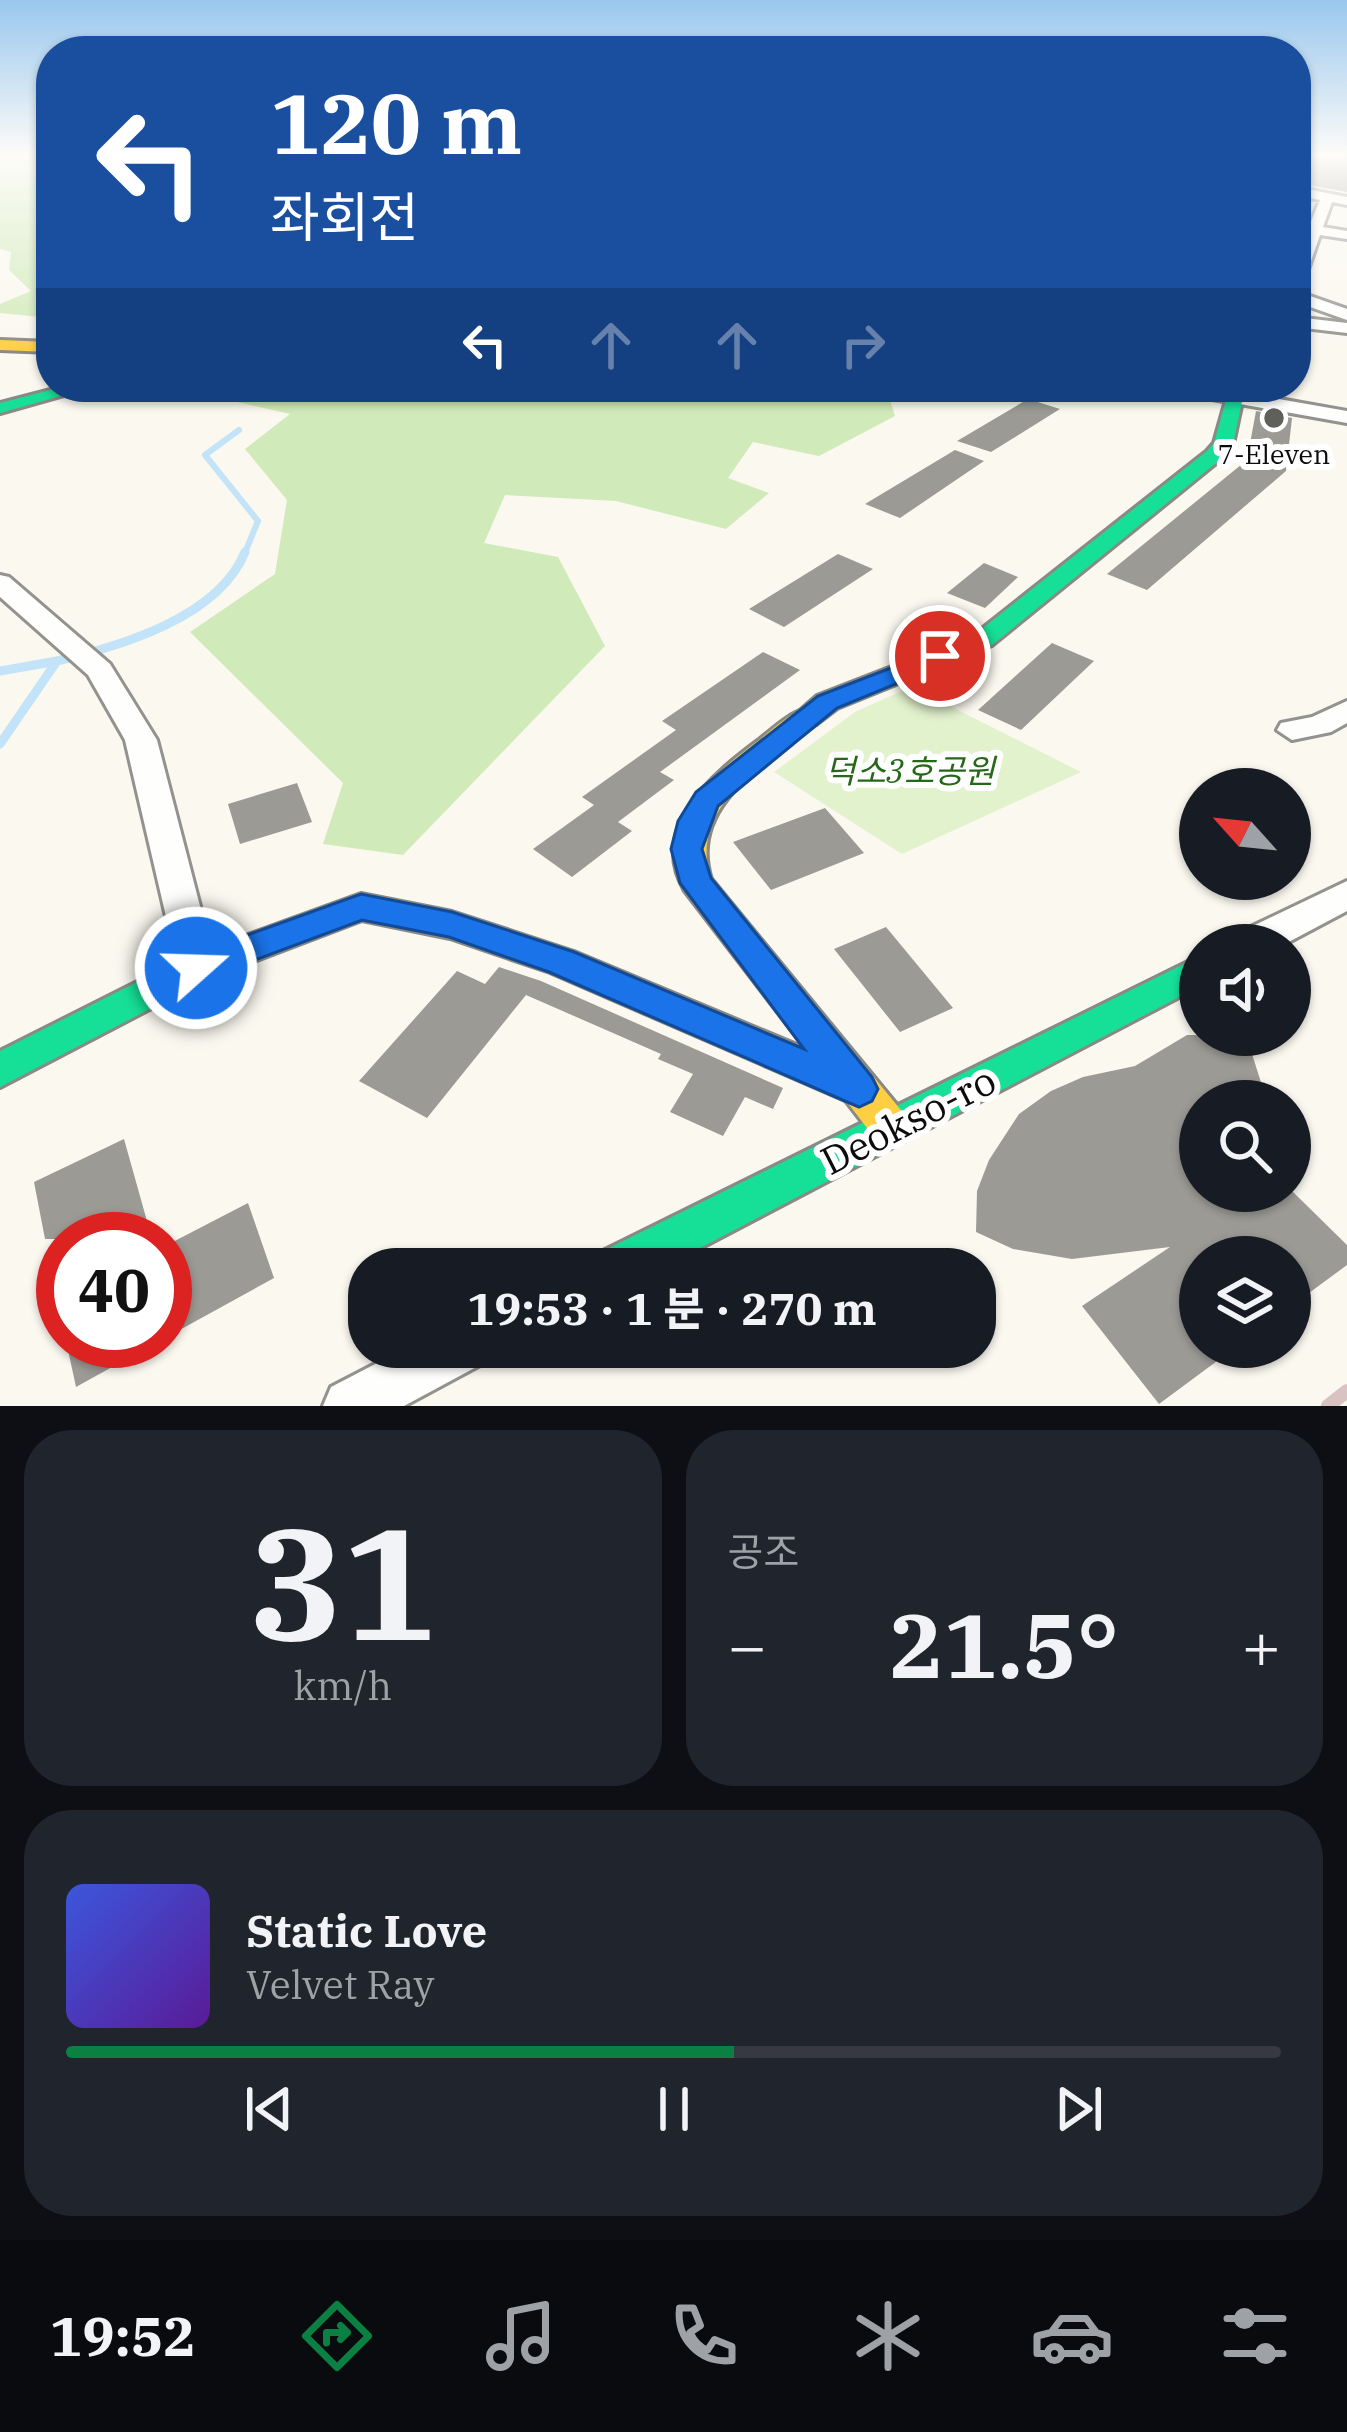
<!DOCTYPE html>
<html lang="ko">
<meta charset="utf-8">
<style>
:root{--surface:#171b24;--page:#20242c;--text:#f1f3f6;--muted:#9ea1a6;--line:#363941;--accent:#0b8043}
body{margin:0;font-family:"IBM Plex Serif","Noto Sans KR",serif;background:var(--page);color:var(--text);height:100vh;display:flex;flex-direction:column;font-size:45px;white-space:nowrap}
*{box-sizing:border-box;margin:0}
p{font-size:39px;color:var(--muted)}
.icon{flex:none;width:66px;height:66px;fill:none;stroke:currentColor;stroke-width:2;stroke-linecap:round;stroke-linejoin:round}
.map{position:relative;height:1406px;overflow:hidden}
.drawer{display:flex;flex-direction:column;gap:24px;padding:24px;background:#0d0f14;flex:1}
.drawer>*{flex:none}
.banner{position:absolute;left:36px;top:36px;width:1275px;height:366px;border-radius:48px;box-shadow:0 3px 9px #0004;background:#1a4fa0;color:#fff;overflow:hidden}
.needle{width:78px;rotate:297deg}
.controls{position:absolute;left:1179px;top:768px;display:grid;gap:24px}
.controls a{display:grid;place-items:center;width:132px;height:132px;border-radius:50%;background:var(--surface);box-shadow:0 3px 9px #0004;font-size:60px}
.speed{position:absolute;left:36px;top:1212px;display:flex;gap:24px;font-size:60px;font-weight:700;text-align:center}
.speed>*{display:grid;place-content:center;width:156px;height:156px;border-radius:50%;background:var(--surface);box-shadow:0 3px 9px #0004;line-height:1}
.speed .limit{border:18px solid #d22;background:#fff;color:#111}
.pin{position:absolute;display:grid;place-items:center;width:102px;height:102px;color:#fff;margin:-51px;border:6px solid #fff;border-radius:50%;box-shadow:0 3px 12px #0007}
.me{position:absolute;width:132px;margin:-66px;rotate:70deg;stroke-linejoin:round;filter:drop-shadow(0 0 9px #0008)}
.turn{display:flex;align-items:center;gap:42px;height:252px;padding:0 36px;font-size:54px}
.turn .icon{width:156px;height:156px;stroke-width:2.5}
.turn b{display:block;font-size:84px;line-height:102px}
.lanes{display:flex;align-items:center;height:114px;padding:0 36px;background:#0003;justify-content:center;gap:60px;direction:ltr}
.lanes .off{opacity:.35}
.big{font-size:90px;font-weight:700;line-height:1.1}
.drawer .widget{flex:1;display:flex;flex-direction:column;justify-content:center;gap:18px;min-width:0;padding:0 42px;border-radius:48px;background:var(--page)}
.drawer .dial{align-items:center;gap:0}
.dial b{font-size:156px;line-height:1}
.song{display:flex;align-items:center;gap:36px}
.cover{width:144px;height:144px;border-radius:18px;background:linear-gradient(135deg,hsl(230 70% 55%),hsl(270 70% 35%))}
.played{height:12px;border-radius:6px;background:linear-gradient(90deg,var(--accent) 55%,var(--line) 55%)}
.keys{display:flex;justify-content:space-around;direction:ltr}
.heat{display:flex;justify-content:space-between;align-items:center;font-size:66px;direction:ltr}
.drawer .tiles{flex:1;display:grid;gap:24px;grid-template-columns:1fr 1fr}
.widget:last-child{grid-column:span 2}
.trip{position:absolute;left:348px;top:1248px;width:648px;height:120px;border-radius:48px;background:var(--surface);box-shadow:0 3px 9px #0004;font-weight:700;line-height:120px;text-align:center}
.menu{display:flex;height:192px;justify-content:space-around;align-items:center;background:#090b0e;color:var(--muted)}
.menu .icon{width:84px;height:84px}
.menu .selected{color:var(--accent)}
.menu b{font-size:54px;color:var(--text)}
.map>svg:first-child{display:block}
.green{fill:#e2f2cd}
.forest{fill:#d1eaba}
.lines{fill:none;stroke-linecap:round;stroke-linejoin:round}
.stream-far1{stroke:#c2e3f8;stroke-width:6}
.stream{stroke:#c2e3f8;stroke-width:9}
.building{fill:#9c9a95}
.street-casing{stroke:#93928e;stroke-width:6}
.fast-casing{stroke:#8a8985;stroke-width:6}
.slow-casing{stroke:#8a8985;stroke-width:6}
.street{fill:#fefefd;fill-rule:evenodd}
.fast{fill:#16e098;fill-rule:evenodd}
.slow{fill:#ffcf43;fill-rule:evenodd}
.rail{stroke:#d8c3c2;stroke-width:14}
.route{fill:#1a73e8;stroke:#114b97;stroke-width:3}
.poi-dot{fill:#5f5f5b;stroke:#fff;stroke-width:4.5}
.labels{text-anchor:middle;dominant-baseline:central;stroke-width:12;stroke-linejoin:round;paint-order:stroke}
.far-poi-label{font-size:27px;fill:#0c0c0c;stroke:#fff}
.park-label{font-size:33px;font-style:italic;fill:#256817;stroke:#fff}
.near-street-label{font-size:39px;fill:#0c0c0c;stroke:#fff}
</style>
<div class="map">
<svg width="1347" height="1406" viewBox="0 0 1347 1406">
<rect width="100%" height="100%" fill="#faf8ef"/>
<path class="green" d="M911 687H912L1081 772 902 854 774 772 855 712Z"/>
<path class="forest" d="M5 156H51V318L0 313V304L31 291 9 270 11 252 0 249V160Z
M172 387H886L895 416 819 456 753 442 728 478 769 493 726 529 616 501 505 495 484 543 558 557 605 646 403 855 323 844 343 783 190 632 275 574 287 500 245 449 290 414Z"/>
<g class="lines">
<path class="stream-far1" d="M239 430 205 455 258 521 244 555"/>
<path class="stream" d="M57 661C121 646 219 617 245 552
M0 671 57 661 0 744"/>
</g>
<path class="building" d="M1313 156H1347V192L1296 183V157Z
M1028 399 1060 409 991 452 957 441Z
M1256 411 1292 418 1286 471 1147 590 1107 574 1247 460Z
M955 450 984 461 900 518 865 504Z
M838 554 873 569 784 627 749 609Z
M984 563 1018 577 985 608 947 593Z
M1052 643 1094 661 1021 730 978 710Z
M763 652 800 670 660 772 674 780 618 822 632 831 572 877 533 849 594 805 582 797 676 730 662 721Z
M297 783 312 822 240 844 228 804Z
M825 808 864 853 771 890 733 842Z
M886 927 953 1008 900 1032 834 949Z
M499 967 541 981 783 1088 773 1109 745 1097 723 1136 670 1112 693 1074 658 1059 661 1054 526 995 427 1118 359 1081 457 971 485 984Z
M1187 1035H1236L1251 1051 1267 1101H1200V1191H1292L1347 1245V1265L1290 1307V1257H1200V1347H1236L1159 1404 1082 1306 1170 1247 1072 1259 1013 1249 976 1232 977 1191 989 1160 1019 1114 1051 1091 1083 1077 1135 1066Z
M124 1139 152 1239H45L34 1182Z
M248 1203 274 1278 165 1338V1246Z
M66 1341H159L76 1387Z"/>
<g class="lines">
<g class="street-casing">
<path id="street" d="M1296 187 1347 197V205L1332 202 1323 227 1347 231V239L1320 235 1304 281 1296 286V261L1307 232 1296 230V222L1310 224 1320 200 1296 195Z
M1296 291 1347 309V320L1296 302Z
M1296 317 1347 323V333L1296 327Z
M1168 387H1211L1347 411V423L1178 393Z
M0 575 9 577 110 664 157 740 216 968 211 979 197 984 183 979 178 968 125 740 88 675 0 597Z
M1347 701V723L1331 732 1292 740 1277 730 1281 723 1312 717Z
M1347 881V911L1283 945H1230L1236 934Z
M408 1347H488L480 1365 404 1406H323L331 1387Z"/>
</g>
<g class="fast-casing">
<path id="fast" d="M62 387H92L0 413V403Z
M1228 393 1243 397 1233 444 1221 459 992 645 837 708 816 724H796L792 718 817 696 974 635 1207 451 1214 443Z
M361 894 452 912 574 952 866 1074 871 1086 866 1098 852 1103 550 972 450 938 362 920 209 978 0 1087V1051L185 958Z
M1200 956V986L660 1269H593L599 1253Z"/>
</g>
<g class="slow-casing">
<path id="slow" d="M0 340 51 342V352L0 350Z
M806 709 816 712 820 718 816 724C766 763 687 806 711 879L905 1115 911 1128 905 1141 891 1146 877 1141 685 891C648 827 712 775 759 740 773 729 788 714 806 709Z"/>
</g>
<use href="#street" class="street"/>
<use href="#fast" class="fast"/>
<use href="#slow" class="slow"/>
<path class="rail" d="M1328 1406 1347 1391"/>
</g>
<linearGradient id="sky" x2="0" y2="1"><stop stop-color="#99c7ee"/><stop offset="0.44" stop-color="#fdfcf8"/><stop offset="1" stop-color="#fdfcf8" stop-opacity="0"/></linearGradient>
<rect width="1347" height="353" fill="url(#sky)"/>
<path class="route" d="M940 649 953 656 949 662 837 708 718 806 702 849 711 878 872 1077 878 1089 872 1101 859 1107 845 1101 549 972 449 937 362 920 196 982 184 978 179 968 184 958 361 894 452 912 574 952 804 1049 680 883 671 849 678 821 696 792 818 696Z"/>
<circle class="poi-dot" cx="1274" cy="418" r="12"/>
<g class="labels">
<g class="far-poi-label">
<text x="1274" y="453">7-Eleven</text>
</g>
<g class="park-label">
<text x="910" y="770">덕소3호공원</text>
</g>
<g class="near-street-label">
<text transform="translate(908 1120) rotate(-27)">Deokso-ro</text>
</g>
</g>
</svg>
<div class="controls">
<a><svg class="needle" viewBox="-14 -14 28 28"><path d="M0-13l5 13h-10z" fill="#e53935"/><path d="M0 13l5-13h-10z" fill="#9ea1a6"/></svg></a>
<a><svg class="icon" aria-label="sound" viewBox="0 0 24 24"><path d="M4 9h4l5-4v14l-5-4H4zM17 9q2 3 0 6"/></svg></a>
<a><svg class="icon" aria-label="search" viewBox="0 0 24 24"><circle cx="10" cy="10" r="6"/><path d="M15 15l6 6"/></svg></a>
<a><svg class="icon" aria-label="layers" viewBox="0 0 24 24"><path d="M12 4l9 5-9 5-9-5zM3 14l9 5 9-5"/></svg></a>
</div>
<div class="speed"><div class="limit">40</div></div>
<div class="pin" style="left:940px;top:656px;background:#d93025"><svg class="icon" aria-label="arrive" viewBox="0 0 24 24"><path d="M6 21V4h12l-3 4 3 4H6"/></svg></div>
<svg class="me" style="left:196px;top:968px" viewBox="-20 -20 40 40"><circle r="17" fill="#1a73e8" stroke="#fff" stroke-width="3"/><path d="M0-11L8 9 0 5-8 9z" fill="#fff"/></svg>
<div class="trip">19:53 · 1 분 · 270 m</div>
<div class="banner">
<div class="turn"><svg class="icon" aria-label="left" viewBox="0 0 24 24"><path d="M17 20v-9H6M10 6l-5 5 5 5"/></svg><div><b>120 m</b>좌회전</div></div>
<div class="lanes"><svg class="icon" aria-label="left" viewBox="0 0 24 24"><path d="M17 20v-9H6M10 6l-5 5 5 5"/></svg><svg class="icon off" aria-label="ahead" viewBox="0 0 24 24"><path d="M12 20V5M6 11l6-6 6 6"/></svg><svg class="icon off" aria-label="ahead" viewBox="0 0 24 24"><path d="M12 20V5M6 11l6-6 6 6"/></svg><svg class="icon off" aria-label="right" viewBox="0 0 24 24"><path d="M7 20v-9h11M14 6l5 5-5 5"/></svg></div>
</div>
</div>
<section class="drawer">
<div class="tiles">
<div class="widget dial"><b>31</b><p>km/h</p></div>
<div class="widget"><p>공조</p>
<div class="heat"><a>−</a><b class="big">21.5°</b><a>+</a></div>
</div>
<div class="widget">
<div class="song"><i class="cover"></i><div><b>Static Love</b><p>Velvet Ray</p></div></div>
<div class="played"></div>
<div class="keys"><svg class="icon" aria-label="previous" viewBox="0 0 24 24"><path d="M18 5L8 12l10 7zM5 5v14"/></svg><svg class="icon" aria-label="pause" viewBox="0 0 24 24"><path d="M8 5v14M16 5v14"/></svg><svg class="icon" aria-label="next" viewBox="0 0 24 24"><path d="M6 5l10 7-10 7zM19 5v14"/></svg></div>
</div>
</div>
</section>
<nav class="menu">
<b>19:52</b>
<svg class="icon selected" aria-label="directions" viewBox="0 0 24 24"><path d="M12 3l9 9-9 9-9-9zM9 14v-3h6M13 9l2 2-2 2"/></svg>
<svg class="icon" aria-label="music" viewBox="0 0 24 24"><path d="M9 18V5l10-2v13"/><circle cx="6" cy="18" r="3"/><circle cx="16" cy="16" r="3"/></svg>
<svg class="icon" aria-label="phone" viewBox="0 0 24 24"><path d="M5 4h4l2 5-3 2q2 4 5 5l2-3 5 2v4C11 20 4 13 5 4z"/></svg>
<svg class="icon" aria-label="climate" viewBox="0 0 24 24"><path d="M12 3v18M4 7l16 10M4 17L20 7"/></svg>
<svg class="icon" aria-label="car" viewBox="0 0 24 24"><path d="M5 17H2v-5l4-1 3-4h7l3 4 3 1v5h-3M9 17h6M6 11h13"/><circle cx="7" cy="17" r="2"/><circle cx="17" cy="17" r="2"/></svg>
<svg class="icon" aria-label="filters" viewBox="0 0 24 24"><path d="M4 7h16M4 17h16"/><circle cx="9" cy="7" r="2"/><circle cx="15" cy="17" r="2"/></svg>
</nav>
